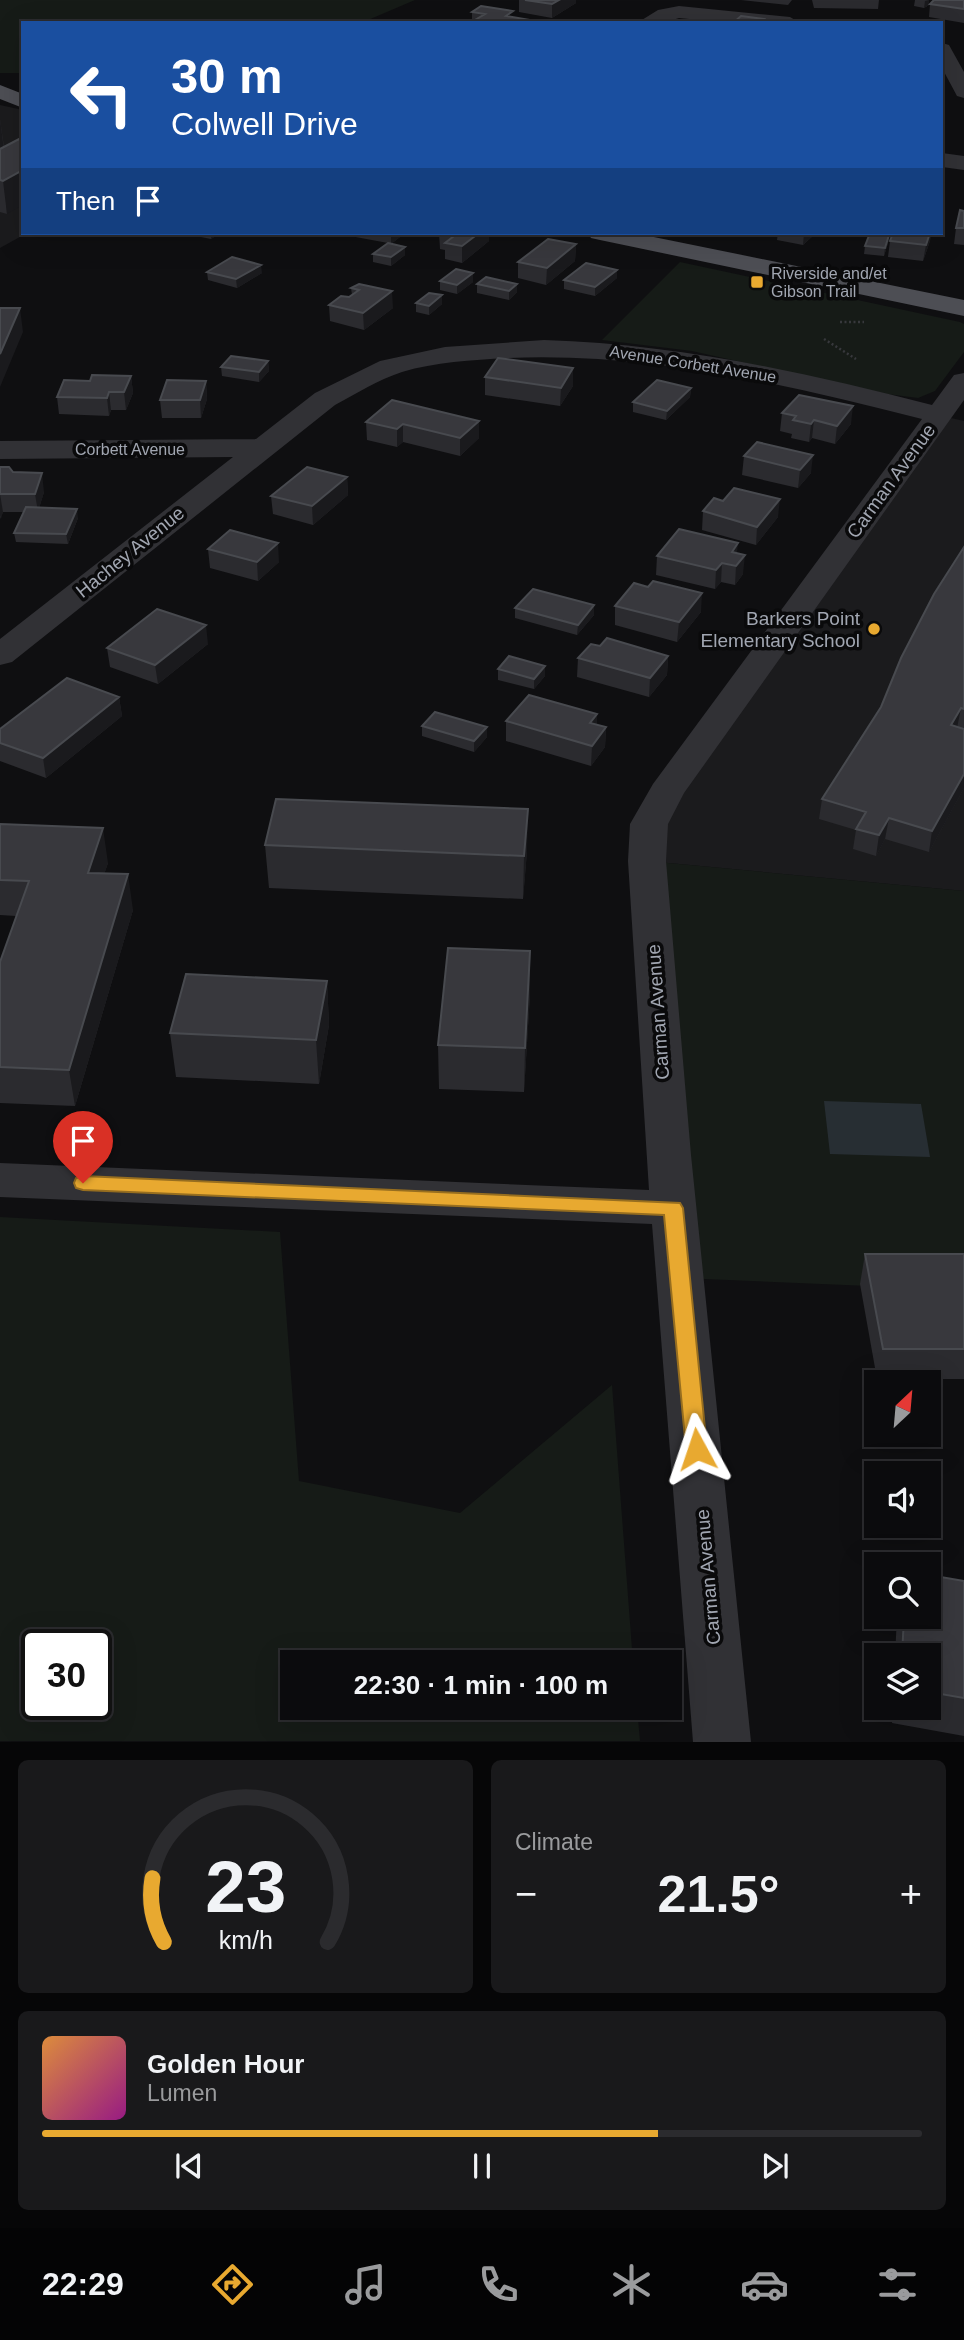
<!DOCTYPE html>
<meta charset="utf-8">
<style>
:root{--surface:#0b0b0d;--page:#19191b;--text:#f1f3f6;--muted:#9a9b9d;--line:#2b2b2e;--accent:#e8a930}
body{margin:0;font-family:Helvetica,sans-serif;background:var(--page);color:var(--text);height:100vh;display:flex;flex-direction:column;font-size:26px;white-space:nowrap}
*{box-sizing:border-box;margin:0}
p{font-size:23px;color:var(--muted)}
.icon{flex:none;width:38px;height:38px;fill:none;stroke:currentColor;stroke-width:2;stroke-linecap:round;stroke-linejoin:round}
.map{position:relative;height:1742px;overflow:hidden}
.panel{display:flex;flex-direction:column;gap:18px;padding:18px;background:#060607;flex:1}
.panel>*{flex:none}
.top-card{position:absolute;left:21px;top:21px;width:922px;height:214px;border-radius:0px;box-shadow:0 7px 28px #0002,0 0 0 2px var(--line);background:#1a4fa0;color:#fff;overflow:hidden}
.needle{width:46px;rotate:26deg}
.fabs{position:absolute;left:864px;top:1370px;display:grid;gap:14px}
.fabs a{display:grid;place-items:center;width:77px;height:77px;border-radius:0px;background:var(--surface);box-shadow:0 7px 28px #0002,0 0 0 2px var(--line);font-size:35px}
.speed{position:absolute;left:21px;top:1629px;display:flex;gap:14px;font-size:35px;font-weight:700;text-align:center}
.speed>*{display:grid;place-content:center;width:91px;height:91px;border-radius:50%;background:var(--surface);box-shadow:0 7px 28px #0002,0 0 0 2px var(--line);line-height:1}
.speed .limit{border:4px solid #111;border-radius:10px;background:#fff;color:#111}
.pin{position:absolute;display:grid;place-items:center;width:60px;height:60px;color:#fff;margin:-72px -30px;border-radius:50% 50% 50% 0;rotate:-45deg;box-shadow:0 0 7px #0007}
.pin .icon{rotate:45deg}
.me{position:absolute;width:77px;margin:-38px;rotate:355deg;stroke-linejoin:round;filter:drop-shadow(0 0 5px #0008)}
.turn{display:flex;align-items:center;gap:24px;height:147px;padding:0 35px;font-size:32px}
.turn .icon{width:91px;height:91px;stroke-width:2.5}
.turn b{display:block;font-size:49px;line-height:60px}
.then{display:flex;align-items:center;height:66px;padding:0 35px;background:#0003;gap:14px;font-size:26px}
.big{font-size:52px;font-weight:600;line-height:1.1}
.panel .tile{flex:1;display:flex;flex-direction:column;justify-content:center;gap:10px;min-width:0;padding:0 24px;border-radius:10px;background:var(--page)}
.panel .dial{align-items:center;gap:0}
.dial svg{height:182px;overflow:visible;fill:none;stroke:var(--line);stroke-width:7;stroke-linecap:round;text-anchor:middle}
.dial text{fill:var(--text);stroke:none}
.song{display:flex;align-items:center;gap:21px}
.cover{width:84px;height:84px;border-radius:10px;background:linear-gradient(135deg,hsl(30 70% 55%),hsl(310 70% 35%))}
.played{height:7px;border-radius:4px;background:linear-gradient(90deg,var(--accent) 70%,var(--line) 70%)}
.keys{display:flex;justify-content:space-around;direction:ltr}
.heat{display:flex;justify-content:space-between;align-items:center;font-size:38px;direction:ltr}
.panel .tiles{flex:1;display:grid;gap:18px;grid-template-columns:1fr 1fr}
.tile:last-child{grid-column:span 2}
.trip{position:absolute;left:280px;top:1650px;width:402px;height:70px;border-radius:0px;background:var(--surface);box-shadow:0 7px 28px #0002,0 0 0 2px var(--line);font-weight:600;line-height:70px;text-align:center}
.dock{display:flex;height:112px;justify-content:space-around;align-items:center;background:#040405;color:var(--muted)}
.dock .icon{width:49px;height:49px}
.dock .on{color:var(--accent)}
.dock b{font-size:32px;color:var(--text)}
.map>svg:first-child{display:block}
.built{fill:#1b1b1d}
.green{fill:#161b17;fill-rule:evenodd}
.water{fill:#272e33}
.lines{fill:none;stroke-linecap:round;stroke-linejoin:round}
.path{stroke:#37383c;stroke-width:2.5;stroke-dasharray:2 2.5;stroke-linecap:butt}
.minor{fill:#313135;fill-rule:evenodd}
.major{fill:#4d4e54;fill-rule:evenodd}
.wall{fill:#2b2b2f}
.shaded-wall{fill:#1a1a1d}
.building{fill:#38383d;stroke:#484a4f;stroke-width:2}
.route{fill:#e8a930;stroke:#976e1f;stroke-width:2}
.poi-dot{fill:#e8a930;stroke:#0a0a0b;stroke-width:2.5}
.labels{text-anchor:middle;dominant-baseline:central;stroke-width:7;stroke-linejoin:round;paint-order:stroke}
.far-poi-label{font-size:16px;fill:#a1a6b1;stroke:#0a0a0b;text-anchor:start}
.far-street-label{font-size:16px;fill:#a1a6b1;stroke:#0a0a0b}
.street-label{font-size:19px;fill:#a1a6b1;stroke:#0a0a0b}
.poi-label{font-size:19px;fill:#a1a6b1;stroke:#0a0a0b;text-anchor:end}
</style>
<div class="map">
<svg width="964" height="1742" viewBox="0 0 964 1742">
<rect width="100%" height="100%" fill="#0f0f11"/>
<path class="built" d="M0 105 23 110V233H27L0 248Z
M938 415 964 421V891L647 861 649 824Z"/>
<path class="green" d="M0 0H415L361 23H23V73H0Z
M680 262 960 322 964 324V352L935 391 918 398 887 394 692 351 602 340Z
M647 861 964 891V1290L681 1278Z
M0 1217 280 1232 299 1481 460 1513 612 1385 633 1662H292V1708H637L640 1741H0ZM96 1645V1704H37V1645Z"/>
<path class="water" d="M824 1101 921 1104 930 1157 830 1154Z"/>
<g class="lines">
<path class="path" d="M840 322H864
M824 339 856 359"/>
<path class="minor" d="M679 6 790 17 800 23H729L679 18 663 23H637L658 10Z
M942 43 949 45 964 72V98L957 96 942 68Z
M942 153 964 156V170L942 167Z
M544 340C677 344 804 372 932 405L954 375 964 373V400L684 793 668 824 666 861 691 1155 751 1742H693L652 1224 0 1197V1163L649 1190 628 861 630 824 653 784 922 419C786 384 649 352 507 358 472 360 435 362 402 372 378 380 357 393 335 405L12 662 0 665V639L233 457 0 459V441L256 439 315 393 380 361 445 347Z"/>
<path class="major" d="M0 85 23 94V108L0 99Z
M588 233H634L964 300V316L600 240 591 238Z"/>
</g>
<path class="wall" d="M519 0H576V3L552 18 519 12Z
M741 0H792L788 5Z
M812 0H879L878 9 814 8Z
M915 0H929V5L924 8 914 6Z
M964 0V23L929 17 930 4Z
M472 12 513 17 472 21Z
M0 119 4 147 7 214 0 212Z
M964 211V245L954 244 956 228Z
M186 233H220L211 239 186 234Z
M285 233H302L298 236Z
M345 233H405L391 244 405 247V255L391 266 373 262V254L388 243 345 235Z
M439 233 489 241 462 263 445 259V250L440 249Z
M778 233H816L803 245 777 240Z
M893 233H931L930 241 923 261 888 257 890 241Z
M888 243 884 256 864 254 865 246Z
M576 244 575 261 546 285 518 278V262Z
M207 272 262 273 237 288 208 280Z
M617 278 595 296 564 289V280Z
M440 281 473 282 457 294 440 290Z
M359 284 393 308 364 330 330 321 329 305 349 297 352 295 351 288Z
M477 284 517 292 509 300 477 293Z
M416 303 442 304 429 315 416 312Z
M268 361 269 371 259 382 222 376 221 367Z
M573 368V386L560 406 485 395V377Z
M131 376 133 393 126 410H111L109 416 59 414 57 397 90 381Z
M206 381 207 399 201 418H162L160 400Z
M691 388 690 397 666 420 633 412V402Z
M782 413 851 424 835 444 812 438 809 442 791 438 792 434 780 431Z
M479 421V438L460 456 403 442 397 447 367 440 366 422Z
M757 442 811 473 798 488 742 475 744 456Z
M0 467 13 472 44 492 39 508 78 518 68 544 16 542 14 533 24 512H3L0 519Z
M347 477 348 495 313 525 273 514 271 496Z
M703 511 778 517 756 545 702 530Z
M964 547V788L929 852 885 839 876 856 853 849 856 830 819 819 822 799 881 707Z
M208 549 279 562 258 581 210 568Z
M737 553 743 574 735 585 721 582 715 589 656 575 657 556Z
M615 606 701 612 677 642 615 625Z
M515 608 594 615 577 635 515 618Z
M208 644 158 684 110 667 107 648Z
M600 646 668 656 667 675 649 697 577 677 578 658Z
M498 669 545 676 534 689 498 680Z
M119 697 122 716 46 778 0 761V729Z
M597 714V725L606 727 605 747 591 766 506 741V721Z
M422 726 487 727V737L474 752 422 736Z
M0 824 108 863 104 874 133 910 75 1106 0 1103V962L16 916 0 915Z
M265 845 527 851 523 899 269 888Z
M327 981 329 1025 319 1084 176 1077 170 1033Z
M530 994 524 1092 439 1089 438 1045Z
M865 1254H964V1379H877L860 1284Z
M964 1581V1736L892 1723 893 1708H929V1656H895L897 1617H929Z"/>
<path class="shaded-wall" d="M559 0H576V3L552 18V4Z
M929 0V5L924 8 925 1Z
M0 119 4 150 0 152Z
M23 170V205L7 214 3 181Z
M211 233H220L211 239Z
M391 233H405L391 244Z
M479 233H489V241L462 263V246Z
M804 233H816L803 245Z
M930 233H931L930 241 923 261 926 245Z
M889 235 888 243 884 256 885 248Z
M576 244 575 261 546 285 547 268Z
M405 247V255L391 266V257Z
M261 265 262 273 237 288 236 279Z
M617 270V278L595 296V287Z
M473 273V282L457 294V285Z
M517 284V292L509 300V291Z
M392 291 393 308 364 330 363 313Z
M442 295V304L429 315V306Z
M20 308 23 332 0 387V354Z
M268 361 269 371 259 382V372Z
M573 368V386L560 406 561 388Z
M131 376 133 393 126 410 124 392Z
M206 381 207 399 201 418 200 400Z
M691 388 690 397 666 420 667 411Z
M109 392 111 410 109 416 107 398Z
M853 406 851 424 835 444 837 426Z
M814 420 812 438 809 442 811 424Z
M479 421V438L460 456V438Z
M403 424V442L397 447V429Z
M813 455 811 473 798 488 800 470Z
M42 473 44 492 38 512 35 494Z
M347 477 348 495 313 525 312 506Z
M0 494 3 512 1 519 0 515Z
M780 499 778 517 756 545 757 527Z
M77 509 78 518 68 544 66 534Z
M278 543 279 562 258 581 257 562Z
M738 543 736 562 732 552Z
M745 555 743 574 735 585 736 566Z
M722 563 721 582 715 589 716 570Z
M702 593 701 612 677 642 679 622Z
M594 605V615L577 635 578 625Z
M206 625 208 644 158 684 155 665Z
M668 656 667 675 649 697 650 678Z
M545 666V676L534 689V679Z
M119 697 122 716 46 778 43 758Z
M961 708 957 728 951 725Z
M597 714V734L590 723Z
M487 727V737L474 752V741Z
M606 727 605 747 591 766 592 746Z
M964 774V788L929 852 932 831Z
M528 809 527 851 523 899 524 856Z
M889 818 885 839 876 856 879 835Z
M103 828 108 863 93 908 88 873Z
M128 874 133 910 75 1106 69 1070Z
M530 951V994L524 1092 525 1048Z
M327 981 329 1025 319 1084 316 1040Z"/>
<path class="building" d="M525 0H559L552 4Z
M934 0H964V9L930 4Z
M481 6 513 11 506 16 530 20 525 23H470L485 14 472 12Z
M741 16 764 19 760 23H733Z
M689 21 704 23H687Z
M789 21 806 23H787Z
M23 137V170L3 181 0 180V149Z
M960 210 964 211V228H956Z
M439 233H479L462 246 445 243 454 236Z
M870 233 889 235 885 248 865 246Z
M893 233H930L926 245 890 241Z
M548 239 576 244 547 268 518 262Z
M388 243 405 247 391 257 373 254Z
M232 257 261 265 236 279 207 272Z
M586 263 617 270 595 287 564 280Z
M456 269 473 273 457 285 440 281Z
M486 277 517 284 509 291 477 284Z
M359 284 392 291 363 313 329 305 341 296 349 297 359 290 351 288Z
M429 293 442 295 429 306 416 303Z
M0 308H20L0 354Z
M231 356 268 361 259 372 221 367Z
M498 358 573 368 561 388 485 377Z
M92 375 131 376 124 392H109L107 398 57 397 64 380 90 381Z
M167 380 206 381 200 400H160Z
M657 380 691 388 667 411 633 402Z
M799 395 853 406 837 426 814 420 811 424 793 420 796 416 782 413Z
M392 400 479 421 460 438 403 424 397 429 366 422Z
M757 442 813 455 800 470 744 456Z
M0 467H9L13 472 42 473 35 494H0Z
M307 467 347 477 312 506 271 496Z
M734 488 780 499 757 527 703 511 714 498 723 501Z
M26 507 77 509 66 534 14 533Z
M679 529 738 543 732 552 745 555 736 566 722 563 716 570 657 556Z
M230 530 278 543 257 562 208 549Z
M964 547V709L961 708 951 725 964 729V774L932 831 889 818 879 835 856 829 866 812 822 799 881 707 901 658 934 594Z
M653 581 702 593 679 622 615 606 634 583 648 587Z
M533 589 594 605 578 625 515 608Z
M157 609 206 625 155 665 107 648Z
M607 638 668 656 650 678 578 658 591 644 600 646Z
M509 656 545 666 534 679 498 669Z
M67 678 119 697 43 758 0 743V729Z
M529 695 597 714 590 723 606 727 592 746 506 721Z
M435 712 487 727 474 741 422 726Z
M276 799 528 809 524 856 265 845Z
M0 824 103 828 88 873 128 874 69 1070 0 1067V962L29 881 0 880Z
M448 948 530 951 525 1048 438 1045Z
M186 974 327 981 316 1040 170 1033Z
M865 1254H964V1349H883Z
M929 1575 964 1581V1698L929 1692V1656H902L904 1617H929Z"/>
<path class="route" d="M83 1176 680 1203 683 1208 707 1449 704 1455 697 1458 689 1455 686 1449 664 1215 83 1190 76 1188 74 1183 76 1178Z"/>
<g class="poi-dot">
<rect x="750" y="275" width="14" height="14" rx="3.5"/>
<circle cx="874" cy="629" r="7"/>
</g>
<g class="labels">
<g class="far-poi-label">
<text x="771" y="273">Riverside and/et<tspan x="771" dy="18">Gibson Trail</tspan></text>
</g>
<g class="far-street-label">
<text transform="translate(693 364) rotate(9)">Avenue Corbett Avenue</text>
<text x="130" y="449">Corbett Avenue</text>
</g>
<g class="street-label">
<text transform="translate(891 481) rotate(-54)">Carman Avenue</text>
<text transform="translate(130 552) rotate(-39)">Hachey Avenue</text>
<text transform="translate(658 1012) rotate(-94)">Carman Avenue</text>
<text transform="translate(708 1577) rotate(-95)">Carman Avenue</text>
</g>
<g class="poi-label">
<text x="860" y="618">Barkers Point<tspan x="860" dy="22">Elementary School</tspan></text>
</g>
</g>
</svg>
<div class="fabs">
<a><svg class="needle" viewBox="-14 -14 28 28"><path d="M0-13l5 13h-10z" fill="#e53935"/><path d="M0 13l5-13h-10z" fill="#9a9b9d"/></svg></a>
<a><svg class="icon" aria-label="sound" viewBox="0 0 24 24"><path d="M4 9h4l5-4v14l-5-4H4zM17 9q2 3 0 6"/></svg></a>
<a><svg class="icon" aria-label="search" viewBox="0 0 24 24"><circle cx="10" cy="10" r="6"/><path d="M15 15l6 6"/></svg></a>
<a><svg class="icon" aria-label="layers" viewBox="0 0 24 24"><path d="M12 4l9 5-9 5-9-5zM3 14l9 5 9-5"/></svg></a>
</div>
<div class="speed"><div class="limit">30</div></div>
<div class="pin" style="left:83px;top:1183px;background:#d93025"><svg class="icon" aria-label="arrive" viewBox="0 0 24 24"><path d="M6 21V4h12l-3 4 3 4H6"/></svg></div>
<svg class="me" style="left:697px;top:1449px" viewBox="-20 -20 40 40"><path d="M0-17L14 15 0 8-14 15z" fill="#e8a930" stroke="#fff" stroke-width="4"/></svg>
<div class="trip">22:30 · 1 min · 100 m</div>
<div class="top-card">
<div class="turn"><svg class="icon" aria-label="left" viewBox="0 0 24 24"><path d="M17 20v-9H6M10 6l-5 5 5 5"/></svg><div><b>30 m</b>Colwell Drive</div></div>
<div class="then">Then<svg class="icon" aria-label="arrive" viewBox="0 0 24 24"><path d="M6 21V4h12l-3 4 3 4H6"/></svg></div>
</div>
</div>
<section class="panel">
<div class="tiles">
<div class="tile dial"><svg viewBox="0 0 100 80">
<path d="M14 69A42 42 0 1 1 86 69"/>
<path d="M14 69A42 42 0 0 1 9 41" stroke="#e8a930"/>
<text x="50" y="56" font-size="32" font-weight="700">23</text>
<text x="50" y="72" font-size="11">km/h</text>
</svg></div>
<div class="tile"><p>Climate</p>
<div class="heat"><a>−</a><b class="big">21.5°</b><a>+</a></div>
</div>
<div class="tile">
<div class="song"><i class="cover"></i><div><b>Golden Hour</b><p>Lumen</p></div></div>
<div class="played"></div>
<div class="keys"><svg class="icon" aria-label="previous" viewBox="0 0 24 24"><path d="M18 5L8 12l10 7zM5 5v14"/></svg><svg class="icon" aria-label="pause" viewBox="0 0 24 24"><path d="M8 5v14M16 5v14"/></svg><svg class="icon" aria-label="next" viewBox="0 0 24 24"><path d="M6 5l10 7-10 7zM19 5v14"/></svg></div>
</div>
</div>
</section>
<nav class="dock">
<b>22:29</b>
<svg class="icon on" aria-label="directions" viewBox="0 0 24 24"><path d="M12 3l9 9-9 9-9-9zM9 14v-3h6M13 9l2 2-2 2"/></svg>
<svg class="icon" aria-label="music" viewBox="0 0 24 24"><path d="M9 18V5l10-2v13"/><circle cx="6" cy="18" r="3"/><circle cx="16" cy="16" r="3"/></svg>
<svg class="icon" aria-label="phone" viewBox="0 0 24 24"><path d="M5 4h4l2 5-3 2q2 4 5 5l2-3 5 2v4C11 20 4 13 5 4z"/></svg>
<svg class="icon" aria-label="climate" viewBox="0 0 24 24"><path d="M12 3v18M4 7l16 10M4 17L20 7"/></svg>
<svg class="icon" aria-label="car" viewBox="0 0 24 24"><path d="M5 17H2v-5l4-1 3-4h7l3 4 3 1v5h-3M9 17h6M6 11h13"/><circle cx="7" cy="17" r="2"/><circle cx="17" cy="17" r="2"/></svg>
<svg class="icon" aria-label="filters" viewBox="0 0 24 24"><path d="M4 7h16M4 17h16"/><circle cx="9" cy="7" r="2"/><circle cx="15" cy="17" r="2"/></svg>
</nav>
